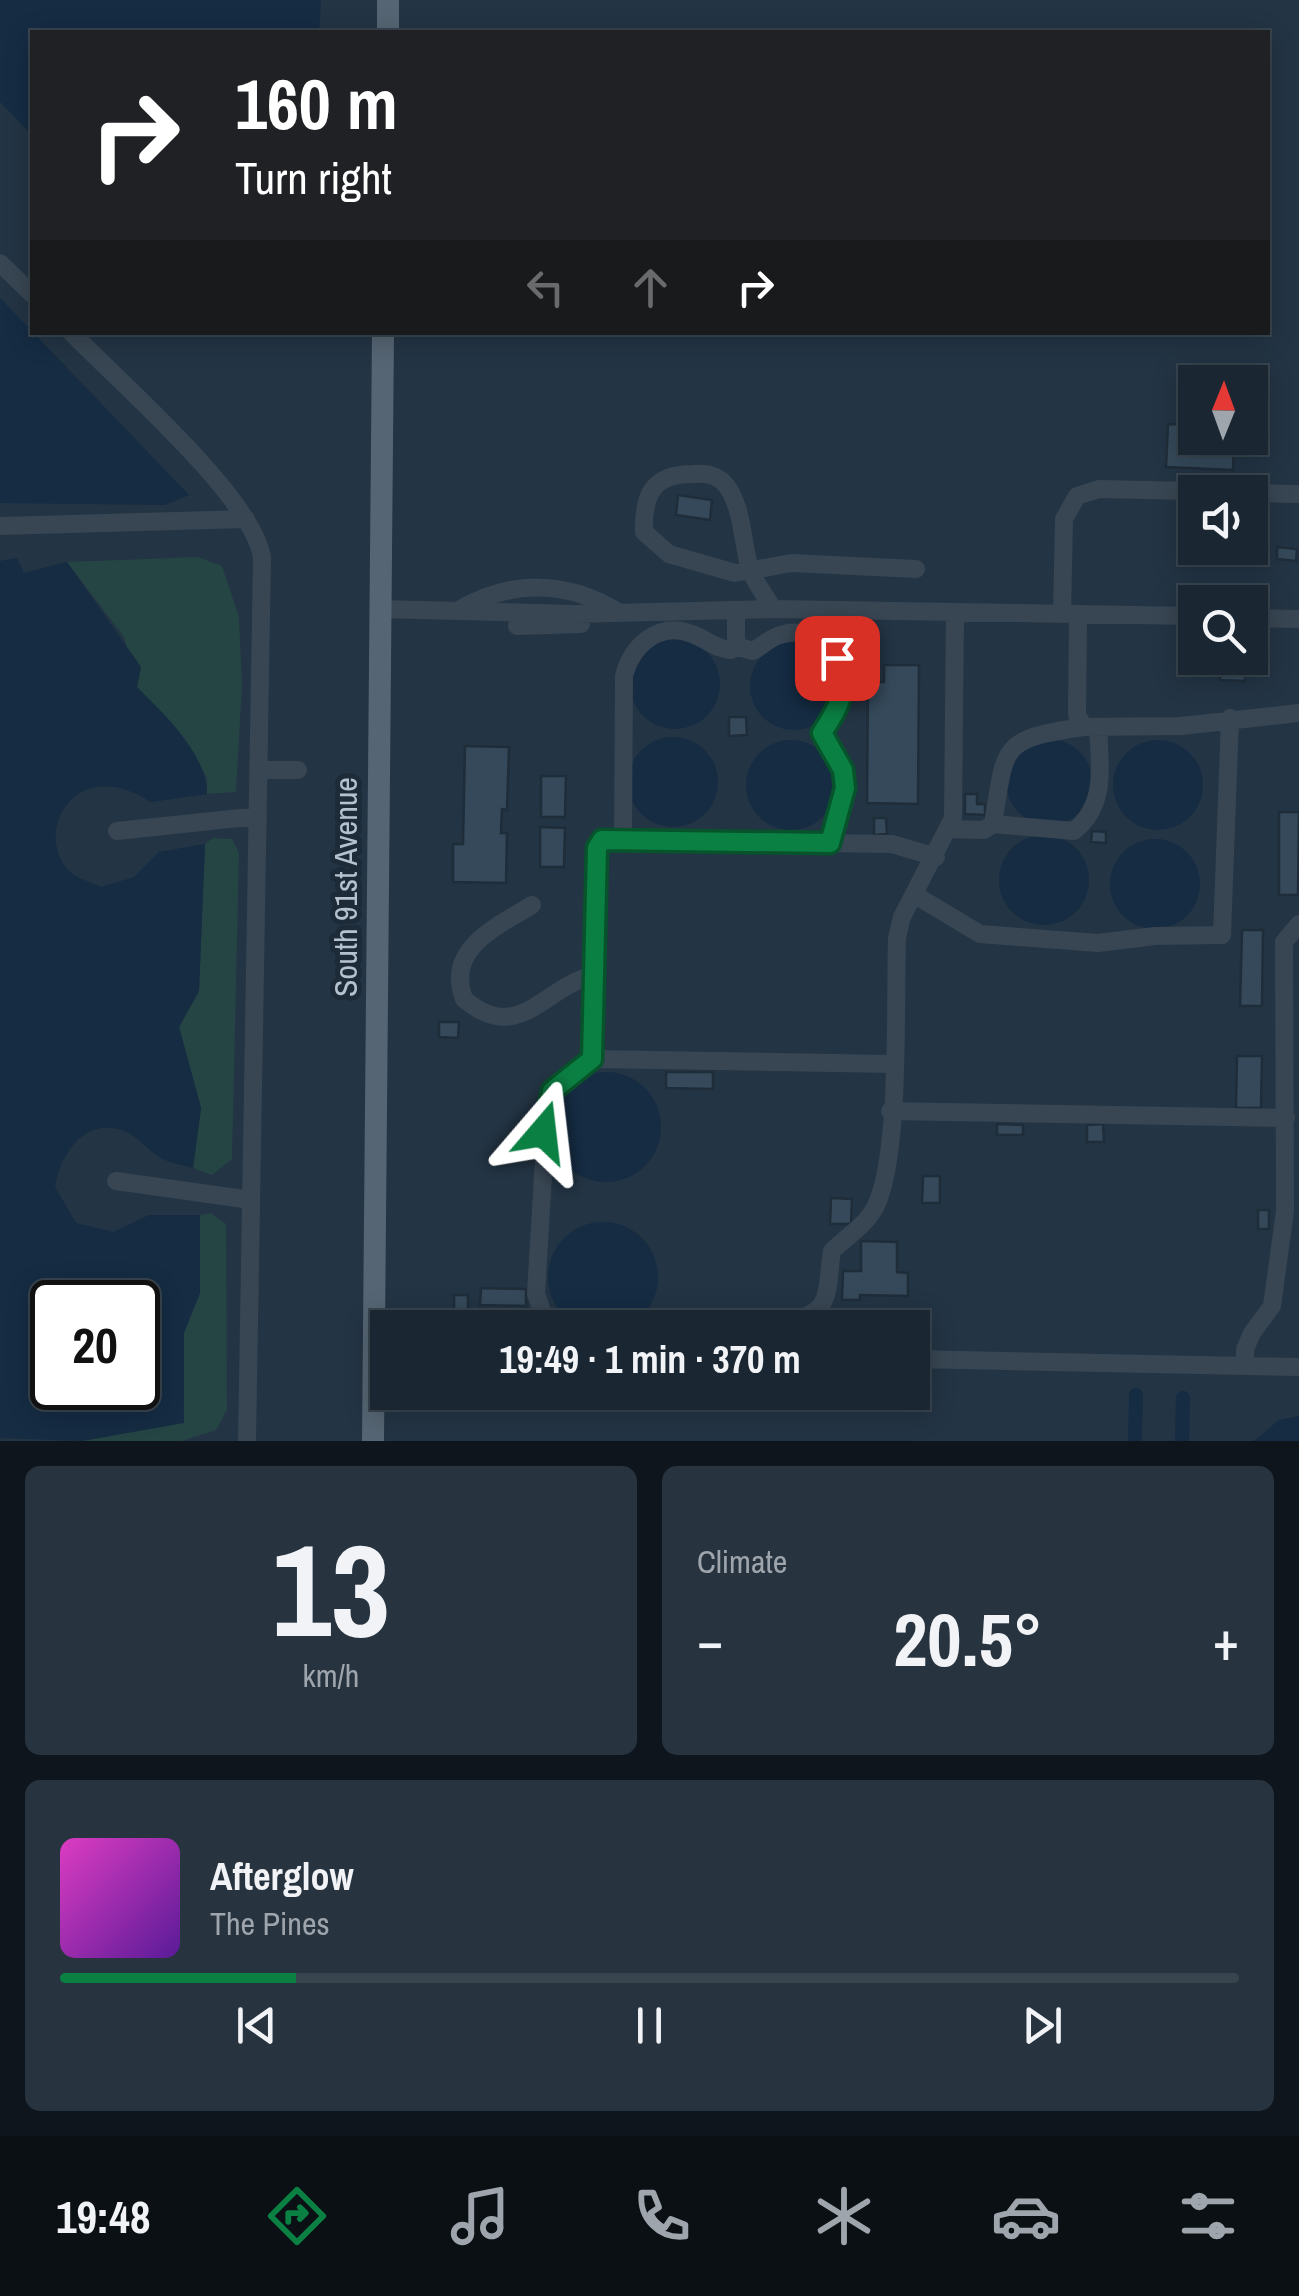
<!DOCTYPE html>
<meta charset="utf-8">
<style>
:root{--surface:#1a2733;--page:#27333f;--text:#f1f3f6;--muted:#9fa5ac;--line:#38444e;--accent:#0b8043}
body{margin:0;font-family:"Archivo Narrow",sans-serif;background:var(--page);color:var(--text);height:100vh;display:flex;flex-direction:column;font-size:38px;white-space:nowrap}
*{box-sizing:border-box;margin:0}
p{font-size:32px;color:var(--muted)}
.icon{flex:none;width:55px;height:55px;fill:none;stroke:currentColor;stroke-width:2;stroke-linecap:round;stroke-linejoin:round}
.map{position:relative;height:1441px;overflow:hidden}
.drawer{display:flex;flex-direction:column;gap:25px;padding:25px;background:#0e151c;flex:1}
.drawer>*{flex:none}
.hud{position:absolute;left:30px;top:30px;width:1240px;height:305px;border-radius:0px;box-shadow:0 5px 25px #0003,0 0 0 2px var(--line);background:#202124;color:#fff;overflow:hidden}
.needle{width:65px;rotate:1deg}
.fabs{position:absolute;left:1178px;top:365px;display:grid;gap:20px}
.fabs a{display:grid;place-items:center;width:90px;height:90px;border-radius:0px;background:var(--surface);box-shadow:0 5px 25px #0003,0 0 0 2px var(--line);font-size:50px}
.speed{position:absolute;left:30px;top:1280px;display:flex;gap:20px;font-size:50px;font-weight:700;text-align:center}
.speed>*{display:grid;place-content:center;width:130px;height:130px;border-radius:50%;background:var(--surface);box-shadow:0 5px 25px #0003,0 0 0 2px var(--line);line-height:1}
.speed .limit{border:5px solid #111;border-radius:15px;background:#fff;color:#111}
.pin{position:absolute;display:grid;place-items:center;width:85px;height:85px;color:#fff;margin:-42px;border-radius:20px;box-shadow:0 5px 15px #0006}
.me{position:absolute;width:110px;margin:-55px;rotate:17deg;stroke-linejoin:round;filter:drop-shadow(0 0 8px #0008)}
.turn{display:flex;align-items:center;gap:35px;height:210px;padding:0 40px;font-size:45px}
.turn .icon{width:130px;height:130px;stroke-width:2.5}
.turn b{display:block;font-size:70px;line-height:85px}
.lanes{display:flex;align-items:center;height:95px;padding:0 40px;background:#0003;justify-content:center;gap:50px;direction:ltr}
.lanes .off{opacity:.35}
.big{font-size:75px;font-weight:700;line-height:1.1}
.drawer .card{flex:1;display:flex;flex-direction:column;justify-content:center;gap:15px;min-width:0;padding:0 35px;border-radius:15px;background:var(--page)}
.drawer .dial{align-items:center;gap:0}
.dial b{font-size:130px;line-height:1}
.song{display:flex;align-items:center;gap:30px}
.cover{width:120px;height:120px;border-radius:15px;background:linear-gradient(135deg,hsl(310 70% 55%),hsl(270 70% 35%))}
.played{height:10px;border-radius:5px;background:linear-gradient(90deg,var(--accent) 20%,var(--line) 20%)}
.keys{display:flex;justify-content:space-around;direction:ltr}
.heat{display:flex;justify-content:space-between;align-items:center;font-size:55px;direction:ltr}
.drawer .tiles{flex:1;display:grid;gap:25px;grid-template-columns:1fr 1fr}
.card:last-child{grid-column:span 2}
.trip{position:absolute;left:370px;top:1310px;width:560px;height:100px;border-radius:0px;background:var(--surface);box-shadow:0 5px 25px #0003,0 0 0 2px var(--line);font-weight:700;line-height:100px;text-align:center}
.dock{display:flex;height:160px;justify-content:space-around;align-items:center;background:#0a1014;color:var(--muted)}
.dock .icon{width:70px;height:70px}
.dock .active{color:var(--accent)}
.dock b{font-size:45px;color:var(--text)}
.map>svg:first-child{display:block}
.green{fill:#254444}
.water{fill:#152c43;fill-rule:evenodd}
.lines{fill:none;stroke-linecap:round;stroke-linejoin:round}
.canal{stroke:#152c43;stroke-width:14}
.building{fill:#35495a;stroke:#1f2d3a;stroke-width:2.5}
.minor{stroke:#384653;stroke-width:18}
.major{stroke:#566573;stroke-width:22}
.route-casing{stroke:#07532c;stroke-width:25}
.route{stroke:#0b8043;stroke-width:18}
.labels{text-anchor:middle;dominant-baseline:central;stroke-width:10;stroke-linejoin:round;paint-order:stroke}
.street-label{font-size:32px;fill:#b5c1cd;stroke:#1d2b38}
</style>
<div class="map">
<svg width="1299" height="1441" viewBox="0 0 1299 1441">
<rect width="100%" height="100%" fill="#233444"/>
<path class="green" d="M198 557 222 566 239 617 242 685 236 792 207 794V778L192 752 137 687 124 637 67 562Z
M213 838 232 839 239 853 232 1159 212 1175 193 1168 201 1108 179 1027 199 991 205 844Z
M211 1213 226 1224 227 1410 216 1430 182 1441H82L184 1422V1332L200 1293V1215Z"/>
<path class="water" d="M0 0H321L319 32H32V135L0 102Z
M0 298 189 495 165 505 0 503Z
M17 558 24 573 67 562 141 667 137 687C164 714 207 754 207 794L151 802C71 750 30 840 73 874 80 879 92 883 101 887L134 877 159 852 205 844 199 991 179 1027 201 1108 193 1168C183 1165 172 1164 163 1159 149 1152 138 1136 124 1131 84 1116 60 1155 55 1187L76 1223 113 1232 149 1215H200V1293L184 1333V1423L82 1441 0 1438V561ZM52 1302H138V1388H52Z
M630 684a45 45 0 1 1 90 0a45 45 0 1 1-90 0Z
M750 686a44 44 0 1 1 88 0a44 44 0 1 1-88 0Z
M628 782a45 45 0 1 1 90 0a45 45 0 1 1-90 0Z
M1006 782a43 43 0 1 1 86 0a43 43 0 1 1-86 0Z
M746 785a45 45 0 1 1 90 0a45 45 0 1 1-90 0Z
M1113 785a45 45 0 1 1 90 0a45 45 0 1 1-90 0Z
M999 880a45 45 0 1 1 90 0a45 45 0 1 1-90 0Z
M1110 884a45 45 0 1 1 90 0a45 45 0 1 1-90 0Z
M551 1127a55 55 0 1 1 110 0a55 55 0 1 1-110 0Z
M548 1277a55 55 0 1 1 110 0a55 55 0 1 1-110 0Z
M1299 1416V1441H1254L1279 1420Z"/>
<g class="lines">
<path class="canal" d="M1135 1441 1136 1395
M1182 1441 1183 1398"/>
</g>
<path class="building" d="M1168 424 1195 425V438H1234L1233 470 1166 467Z
M678 495 712 500 710 520 676 515Z
M1277 547 1297 549 1296 561 1277 559Z
M884 665H919L918 804 867 803 868 682H884Z
M1220 667 1245 668V681L1220 680Z
M729 717H746L747 735 729 736Z
M465 746 509 747 507 810 502 809 501 833H507L506 883 453 882V844H463Z
M541 776H566L565 817H541Z
M965 794H977V804H985V815L965 814Z
M1279 812H1299L1298 895H1279Z
M874 818H886L887 834 874 835Z
M540 827 565 828 564 867H540Z
M1092 831 1106 832V843L1091 842Z
M1242 930H1263L1262 1006H1240Z
M439 1022H459L458 1038 439 1037Z
M1237 1056H1262L1261 1108H1236Z
M666 1072H713V1089L666 1088Z
M997 1124 1023 1125V1135H997Z
M1103 1124 1104 1142H1087V1125Z
M923 1176H940V1203H922Z
M831 1198 852 1199 851 1224H830Z
M1258 1210H1269V1229H1258Z
M861 1241 897 1242V1272L908 1273V1296L860 1295V1300H842L843 1271H861Z
M481 1288 526 1289V1306L480 1305Z
M454 1295H468V1328H454Z"/>
<g class="lines">
<path class="minor" d="M0 263 32 294
M71 332C117 380 252 496 262 557L247 1441
M1250 493 1299 494
M0 526 246 519
M380 609 573 614 773 609 1195 616
M773 609C766 596 755 583 750 569 742 544 743 500 722 481 714 474 703 473 693 474 653 474 643 494 644 532L669 554 735 573 792 563 916 569
M457 611C509 579 568 580 620 613
M1062 614 1064 519 1077 496 1099 489 1238 492
M1078 614 1077 715 1084 727 1181 726 1299 713
M1250 618 1299 619
M517 626 581 624
M736 646 753 651C762 646 770 638 780 635 819 622 852 664 842 700 839 713 830 722 822 733L843 770 845 788 830 843
M259 770H298
M993 824 1074 831C1107 805 1100 765 1098 728
M949 829 984 830 993 824C1006 745 999 739 1084 727
M117 831 258 816
M623 840 624 676C632 645 659 621 692 634 706 639 716 649 731 650L736 646V610
M915 895 980 934 1098 943 1155 936 1222 935 1230 718
M532 905C496 927 445 949 464 999 519 1046 543 987 594 975
M892 1064 592 1059 597 848 602 840 892 844 936 857
M890 1111 1286 1118
M116 1181 251 1200
M548 1328 536 1294 547 1107 552 1091 592 1059
M687 1328C717 1324 805 1331 822 1304 830 1292 829 1266 832 1251 849 1234 869 1224 878 1201 900 1146 895 1002 897 938L902 917 953 818 955 612
M912 1359 1299 1367
M1245 1365V1349L1252 1333 1272 1306 1285 1211 1284 942 1299 924"/>
<path class="major" d="M388 32V0
M373 1441 383 332"/>
</g>
<g class="lines">
<g class="route-casing">
<path id="route" d="M543 1132 552 1091 592 1059 597 848 602 840 830 843 845 788 843 770 822 733C839 706 850 690 837 658"/>
</g>
<use href="#route" class="route"/>
</g>
<g class="labels">
<g class="street-label">
<text transform="translate(345 887) rotate(-90)">South 91st Avenue</text>
</g>
</g>
</svg>
<div class="fabs">
<a><svg class="needle" viewBox="-14 -14 28 28"><path d="M0-13l5 13h-10z" fill="#e53935"/><path d="M0 13l5-13h-10z" fill="#9fa5ac"/></svg></a>
<a><svg class="icon" aria-label="sound" viewBox="0 0 24 24"><path d="M4 9h4l5-4v14l-5-4H4zM17 9q2 3 0 6"/></svg></a>
<a><svg class="icon" aria-label="search" viewBox="0 0 24 24"><circle cx="10" cy="10" r="6"/><path d="M15 15l6 6"/></svg></a>
</div>
<div class="speed"><div class="limit">20</div></div>
<div class="pin" style="left:837px;top:658px;background:#d93025"><svg class="icon" aria-label="arrive" viewBox="0 0 24 24"><path d="M6 21V4h12l-3 4 3 4H6"/></svg></div>
<svg class="me" style="left:543px;top:1132px" viewBox="-20 -20 40 40"><path d="M0-17L14 15 0 8-14 15z" fill="#0b8043" stroke="#fff" stroke-width="4"/></svg>
<div class="trip">19:49 · 1 min · 370 m</div>
<div class="hud">
<div class="turn"><svg class="icon" aria-label="right" viewBox="0 0 24 24"><path d="M7 20v-9h11M14 6l5 5-5 5"/></svg><div><b>160 m</b>Turn right</div></div>
<div class="lanes"><svg class="icon off" aria-label="left" viewBox="0 0 24 24"><path d="M17 20v-9H6M10 6l-5 5 5 5"/></svg><svg class="icon off" aria-label="ahead" viewBox="0 0 24 24"><path d="M12 20V5M6 11l6-6 6 6"/></svg><svg class="icon" aria-label="right" viewBox="0 0 24 24"><path d="M7 20v-9h11M14 6l5 5-5 5"/></svg></div>
</div>
</div>
<section class="drawer">
<div class="tiles">
<div class="card dial"><b>13</b><p>km/h</p></div>
<div class="card"><p>Climate</p>
<div class="heat"><a>−</a><b class="big">20.5°</b><a>+</a></div>
</div>
<div class="card">
<div class="song"><i class="cover"></i><div><b>Afterglow</b><p>The Pines</p></div></div>
<div class="played"></div>
<div class="keys"><svg class="icon" aria-label="previous" viewBox="0 0 24 24"><path d="M18 5L8 12l10 7zM5 5v14"/></svg><svg class="icon" aria-label="pause" viewBox="0 0 24 24"><path d="M8 5v14M16 5v14"/></svg><svg class="icon" aria-label="next" viewBox="0 0 24 24"><path d="M6 5l10 7-10 7zM19 5v14"/></svg></div>
</div>
</div>
</section>
<nav class="dock">
<b>19:48</b>
<svg class="icon active" aria-label="directions" viewBox="0 0 24 24"><path d="M12 3l9 9-9 9-9-9zM9 14v-3h6M13 9l2 2-2 2"/></svg>
<svg class="icon" aria-label="music" viewBox="0 0 24 24"><path d="M9 18V5l10-2v13"/><circle cx="6" cy="18" r="3"/><circle cx="16" cy="16" r="3"/></svg>
<svg class="icon" aria-label="phone" viewBox="0 0 24 24"><path d="M5 4h4l2 5-3 2q2 4 5 5l2-3 5 2v4C11 20 4 13 5 4z"/></svg>
<svg class="icon" aria-label="climate" viewBox="0 0 24 24"><path d="M12 3v18M4 7l16 10M4 17L20 7"/></svg>
<svg class="icon" aria-label="car" viewBox="0 0 24 24"><path d="M5 17H2v-5l4-1 3-4h7l3 4 3 1v5h-3M9 17h6M6 11h13"/><circle cx="7" cy="17" r="2"/><circle cx="17" cy="17" r="2"/></svg>
<svg class="icon" aria-label="filters" viewBox="0 0 24 24"><path d="M4 7h16M4 17h16"/><circle cx="9" cy="7" r="2"/><circle cx="15" cy="17" r="2"/></svg>
</nav>
